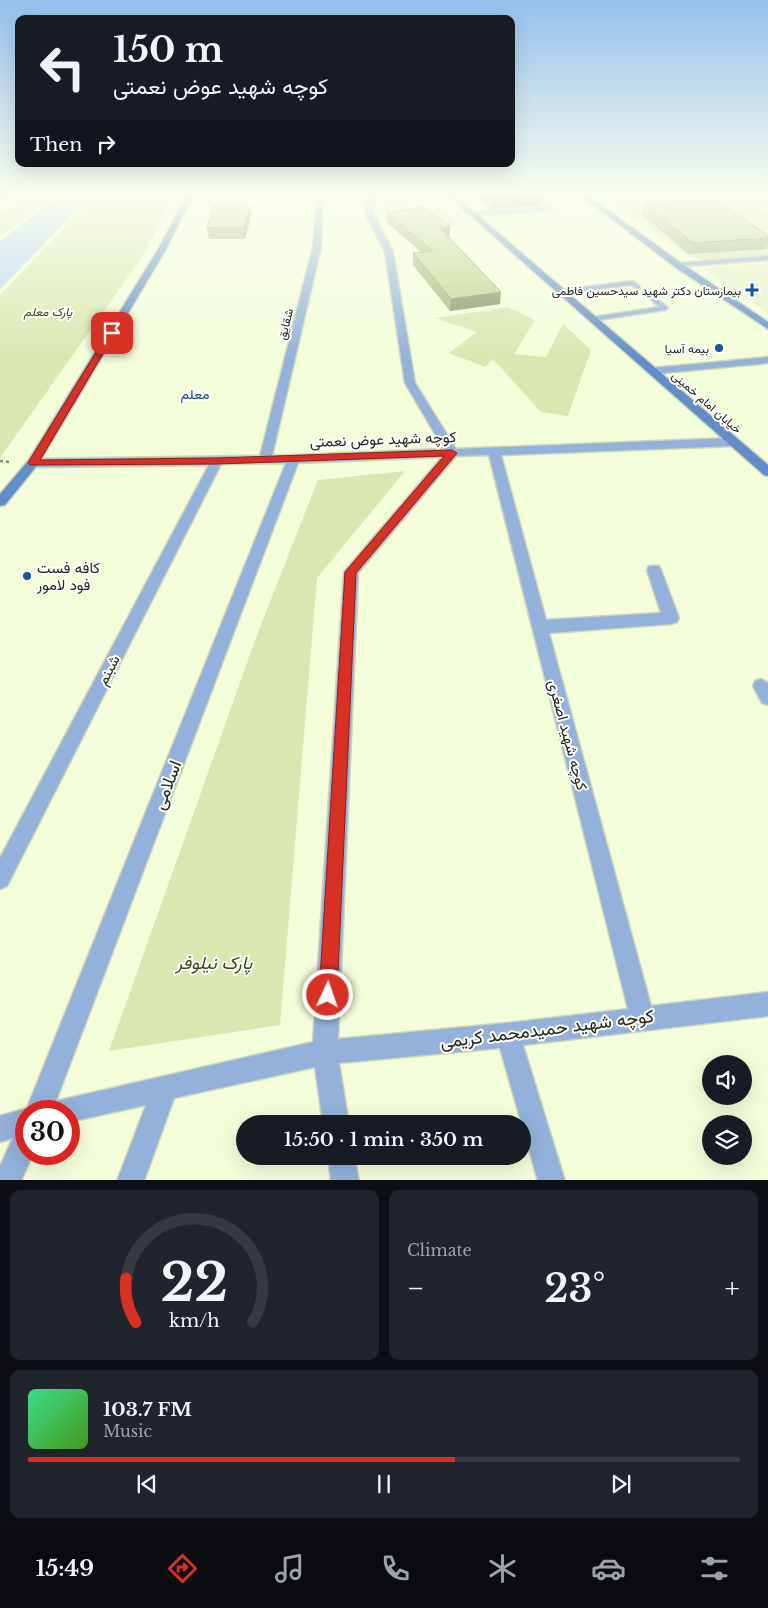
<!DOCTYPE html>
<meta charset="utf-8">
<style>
:root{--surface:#171b24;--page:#20242c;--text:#f1f3f6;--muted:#9ea1a6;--line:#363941;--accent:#d93025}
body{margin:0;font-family:"Libre Baskerville",Vazirmatn,serif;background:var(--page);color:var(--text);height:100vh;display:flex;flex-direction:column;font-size:19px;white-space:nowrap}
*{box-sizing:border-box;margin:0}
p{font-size:16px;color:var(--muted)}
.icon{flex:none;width:28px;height:28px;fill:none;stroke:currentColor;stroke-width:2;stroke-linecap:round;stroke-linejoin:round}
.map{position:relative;height:1180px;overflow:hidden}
.panel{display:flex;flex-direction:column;gap:10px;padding:10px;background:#0d0f14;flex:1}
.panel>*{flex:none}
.guide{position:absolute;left:15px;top:15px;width:500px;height:152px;border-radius:10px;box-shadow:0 5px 20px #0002;background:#171b24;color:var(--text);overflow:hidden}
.controls{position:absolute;left:702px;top:1055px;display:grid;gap:10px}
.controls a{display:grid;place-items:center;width:50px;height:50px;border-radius:50%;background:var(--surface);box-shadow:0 5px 20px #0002;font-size:25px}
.speed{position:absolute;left:15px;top:1100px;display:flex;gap:10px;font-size:25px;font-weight:700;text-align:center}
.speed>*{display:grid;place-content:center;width:65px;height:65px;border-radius:50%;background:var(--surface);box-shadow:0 5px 20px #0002;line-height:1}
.speed .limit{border:8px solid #d22;background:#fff;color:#111}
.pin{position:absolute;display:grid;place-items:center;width:42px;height:42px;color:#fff;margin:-21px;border-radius:10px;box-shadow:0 2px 8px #0006}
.me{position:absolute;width:55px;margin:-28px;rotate:3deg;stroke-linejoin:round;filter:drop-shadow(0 0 4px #0008)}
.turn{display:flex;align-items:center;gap:18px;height:105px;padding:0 15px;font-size:22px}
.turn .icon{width:65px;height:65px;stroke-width:2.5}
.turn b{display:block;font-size:35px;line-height:42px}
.then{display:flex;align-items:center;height:48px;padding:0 15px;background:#0003;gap:10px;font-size:19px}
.big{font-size:38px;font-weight:600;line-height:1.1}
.panel .card{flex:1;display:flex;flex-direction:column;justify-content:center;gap:8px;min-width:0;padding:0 18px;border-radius:10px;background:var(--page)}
.panel .dial{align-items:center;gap:0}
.dial svg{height:130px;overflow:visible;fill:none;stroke:var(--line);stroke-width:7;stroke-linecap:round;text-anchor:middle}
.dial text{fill:var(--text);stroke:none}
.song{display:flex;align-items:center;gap:15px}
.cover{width:60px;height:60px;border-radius:8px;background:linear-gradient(135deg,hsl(150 70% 55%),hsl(100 70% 35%))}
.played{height:5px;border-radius:2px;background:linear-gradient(90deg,var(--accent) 60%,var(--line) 60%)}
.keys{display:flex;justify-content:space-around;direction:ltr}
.heat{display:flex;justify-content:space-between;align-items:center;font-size:28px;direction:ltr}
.panel .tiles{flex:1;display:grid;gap:10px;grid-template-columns:1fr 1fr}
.card:last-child{grid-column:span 2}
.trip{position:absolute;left:236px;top:1115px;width:295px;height:50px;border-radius:25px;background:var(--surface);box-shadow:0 5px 20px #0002;font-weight:600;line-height:50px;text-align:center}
.menu{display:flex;height:80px;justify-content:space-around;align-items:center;background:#090b0e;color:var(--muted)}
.menu .icon{width:35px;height:35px}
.menu .active{color:var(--accent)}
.menu b{font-size:22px;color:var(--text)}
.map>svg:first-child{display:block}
.built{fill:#e6f2c8}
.green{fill:#d9e8b0}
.water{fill:#b9d2f4}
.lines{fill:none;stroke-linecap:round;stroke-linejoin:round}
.lane-casing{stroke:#ced6b7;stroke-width:3}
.street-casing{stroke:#ced6b7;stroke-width:3}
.secondary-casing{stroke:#ced6b7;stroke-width:3}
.path{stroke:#858c74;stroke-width:2.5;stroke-dasharray:3 3;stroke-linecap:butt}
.lane{fill:#93b1da;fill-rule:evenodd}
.street{fill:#93b1da;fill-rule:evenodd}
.secondary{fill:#618dc9;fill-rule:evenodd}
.wall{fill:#a4b479}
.shaded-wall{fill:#869263}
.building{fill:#bfd18d;stroke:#869263}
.route{fill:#d93025;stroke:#8d1f18}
.poi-dot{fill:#1356a6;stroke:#fff;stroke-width:2}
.labels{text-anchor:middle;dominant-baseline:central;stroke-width:4;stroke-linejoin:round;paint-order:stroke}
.far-poi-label{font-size:12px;fill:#232619;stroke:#fff;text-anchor:end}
.far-park-label{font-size:12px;font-style:italic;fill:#394412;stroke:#fff}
.far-street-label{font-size:12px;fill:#232619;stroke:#fff}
.far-neighbourhood-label{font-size:14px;fill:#224a7f;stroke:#fff}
.street-label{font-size:15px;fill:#232619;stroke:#fff}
.poi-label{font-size:15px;fill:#232619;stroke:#fff;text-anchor:start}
.near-street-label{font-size:18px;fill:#232619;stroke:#fff}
.near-park-label{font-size:18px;font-style:italic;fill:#394412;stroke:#fff}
</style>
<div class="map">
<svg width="768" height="1181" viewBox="0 0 768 1181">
<rect width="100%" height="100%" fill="#f3fdda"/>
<path class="built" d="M768 263V313L703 268 730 266Z"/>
<path class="green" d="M25 194H50L48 201 0 236V216Z
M96 194H174L144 254 0 458V295Z
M385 194H425L427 195 408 200 405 218 386 222 382 215Z
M600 194H768V207L761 211 768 212V256L707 261 690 257Z
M436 204 459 225 445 229 430 217Z
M508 307 535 320 514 354 546 357 563 324 591 350 568 416 541 412 493 359 485 367 449 353 477 332 435 318Z
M405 471 317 578 280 1025 109 1051 258 632 318 480Z"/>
<path class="water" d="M56 194H93L0 289V241L54 199Z"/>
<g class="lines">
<g class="lane-casing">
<path id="lane" d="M632 281 640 286V288H636L631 285 562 294 559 292 562 290Z
M650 297H654L668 308 665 310 593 321 589 319 593 317 659 307 650 299Z"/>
</g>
<g class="street-casing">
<path id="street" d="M317 194H323L321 247 272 456 444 449 405 383 385 252 366 215 369 194H375L374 215 393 252 415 383 456 449 734 438 740 442 734 446 501 455 546 620 661 613 647 570 649 566H659L661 570 679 618 677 622 671 624 549 633 651 1006 768 992V1016L523 1045 565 1181H538L500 1048 339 1063 349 1124H323L315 1067 174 1098 144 1181H117L146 1105 69 1122V1111H26V1154H33L21 1181H0V1166L13 1138 0 1142V1116L27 1108 286 463 221 464 7 886 0 889V858L209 465 33 467 27 463 33 459 260 456 313 247ZM489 455 628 1009 508 1023 338 1039 358 573 456 456ZM442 457 344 572 313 1042 56 1101 298 463Z
M549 206 552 210 472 216 468 214 472 212Z
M768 256V260L678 267 674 265 678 263Z
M768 357V363L653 374 648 371 653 368Z
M761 679 768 683V705L762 703 753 686 755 681Z
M328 1156H354L359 1181H331Z"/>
</g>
<g class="secondary-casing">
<path id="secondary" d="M3 194H10L0 202V196Z
M188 194H194L165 251 39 463 5 505 0 506V494L28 461 157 251Z
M446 194H453L768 465V476L764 475Z
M579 194H586L681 263 768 322V329L675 267Z"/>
</g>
<path class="path" d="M0 461 10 462"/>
<use href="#lane" class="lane"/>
<use href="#street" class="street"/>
<use href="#secondary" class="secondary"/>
</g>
<path class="wall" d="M474 194H544L542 205 491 209Z
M645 204 768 236V245L766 249 689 254 642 215Z
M387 213 450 226 449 237 500 304 450 311 413 265V253L421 252 387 223Z
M251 216 245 239H209L207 228Z"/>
<path class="shaded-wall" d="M526 194H544L542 205 491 209 492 196Z
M250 206 251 216 245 239 243 228Z
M450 226 449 237 439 239 440 228Z
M501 292 500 304 450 311 451 299Z"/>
<path class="building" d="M489 194H526L492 196Z
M716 200 768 236V238L693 243 645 204Z
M214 206H250L243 228H207Z
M424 207 450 226 440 228 501 292 451 299 413 253 433 251 387 213Z"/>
<linearGradient id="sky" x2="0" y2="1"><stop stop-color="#95c0ed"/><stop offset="0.54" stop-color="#fafeee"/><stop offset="1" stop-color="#fafeee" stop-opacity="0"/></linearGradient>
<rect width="768" height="359" fill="url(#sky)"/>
<path class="route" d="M112 331 115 333 40 460 217 458 452 450 457 453 356 573 337 995 334 1001 328 1004 322 1001 319 995 345 572 444 456 217 464 30 465 28 463 108 333Z"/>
<g class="poi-dot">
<path d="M749.5 282.5h5v5h5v5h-5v5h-5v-5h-5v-5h5z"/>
<circle cx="719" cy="348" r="5"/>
<circle cx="27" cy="576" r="5"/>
</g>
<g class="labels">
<g class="far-poi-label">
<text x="741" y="290">بیمارستان دکتر شهید سیدحسین فاطمی</text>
<text x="709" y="348">بیمه آسیا</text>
</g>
<g class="far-park-label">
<text x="48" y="311">پارک معلم</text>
</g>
<g class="far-street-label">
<text transform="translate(285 324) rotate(-76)">شقایق</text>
<text transform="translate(707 402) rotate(41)">خیابان امام خمینی</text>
</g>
<g class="far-neighbourhood-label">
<text x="195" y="394">معلم</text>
</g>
<g class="street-label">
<text transform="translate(383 439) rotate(-2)">کوچه شهید عوض نعمتی</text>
<text transform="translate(108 670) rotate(-63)">شبنم</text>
<text transform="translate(568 735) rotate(75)">کوچه شهید اصغری</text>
</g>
<g class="poi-label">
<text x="37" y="567">کافه فست<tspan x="37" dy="17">فود لامور</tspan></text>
</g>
<g class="near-street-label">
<text transform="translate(167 785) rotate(-69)">اسلامی</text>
<text transform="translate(547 1029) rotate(-7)">کوچه شهید حمیدمحمد کریمی</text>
</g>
<g class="near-park-label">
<text x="214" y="963">پارک نیلوفر</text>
</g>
</g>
</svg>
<div class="controls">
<a><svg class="icon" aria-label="sound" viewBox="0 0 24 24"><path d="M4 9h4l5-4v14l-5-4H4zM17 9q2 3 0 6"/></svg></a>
<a><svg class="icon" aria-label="layers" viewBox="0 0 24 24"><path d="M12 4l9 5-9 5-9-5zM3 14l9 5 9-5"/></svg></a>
</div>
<div class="speed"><div class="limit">30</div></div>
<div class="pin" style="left:112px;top:333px;background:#d93025"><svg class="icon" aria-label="arrive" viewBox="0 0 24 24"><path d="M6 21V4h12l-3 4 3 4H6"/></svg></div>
<svg class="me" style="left:328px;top:995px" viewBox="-20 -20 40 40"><circle r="17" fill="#d93025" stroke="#fff" stroke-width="3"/><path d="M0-11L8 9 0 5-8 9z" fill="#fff"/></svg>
<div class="trip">15:50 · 1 min · 350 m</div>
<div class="guide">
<div class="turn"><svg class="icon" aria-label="left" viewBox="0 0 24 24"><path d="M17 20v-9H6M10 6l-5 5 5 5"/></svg><div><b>150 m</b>کوچه شهید عوض نعمتی</div></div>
<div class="then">Then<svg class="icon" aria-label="right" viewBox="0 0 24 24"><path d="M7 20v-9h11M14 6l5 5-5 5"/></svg></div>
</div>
</div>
<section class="panel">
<div class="tiles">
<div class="card dial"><svg viewBox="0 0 100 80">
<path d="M14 69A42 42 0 1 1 86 69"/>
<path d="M14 69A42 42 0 0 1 8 42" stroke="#d93025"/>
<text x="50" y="56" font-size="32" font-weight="700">22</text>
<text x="50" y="72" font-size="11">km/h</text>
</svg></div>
<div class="card"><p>Climate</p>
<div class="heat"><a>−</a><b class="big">23°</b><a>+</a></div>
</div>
<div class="card">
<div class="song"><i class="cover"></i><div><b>103.7 FM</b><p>Music</p></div></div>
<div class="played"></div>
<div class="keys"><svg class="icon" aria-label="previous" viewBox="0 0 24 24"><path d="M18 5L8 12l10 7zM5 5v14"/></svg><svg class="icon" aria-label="pause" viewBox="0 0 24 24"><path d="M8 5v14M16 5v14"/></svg><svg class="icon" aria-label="next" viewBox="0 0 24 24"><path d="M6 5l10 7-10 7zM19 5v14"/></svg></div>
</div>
</div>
</section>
<nav class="menu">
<b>15:49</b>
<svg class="icon active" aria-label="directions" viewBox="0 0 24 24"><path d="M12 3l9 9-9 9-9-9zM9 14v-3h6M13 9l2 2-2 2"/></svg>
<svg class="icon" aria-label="music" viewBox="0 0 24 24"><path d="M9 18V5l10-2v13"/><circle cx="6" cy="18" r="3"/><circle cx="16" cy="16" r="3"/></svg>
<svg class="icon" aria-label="phone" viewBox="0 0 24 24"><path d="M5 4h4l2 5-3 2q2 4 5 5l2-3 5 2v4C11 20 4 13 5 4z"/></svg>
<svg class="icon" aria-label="climate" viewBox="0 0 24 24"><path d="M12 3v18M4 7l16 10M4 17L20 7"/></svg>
<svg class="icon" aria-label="car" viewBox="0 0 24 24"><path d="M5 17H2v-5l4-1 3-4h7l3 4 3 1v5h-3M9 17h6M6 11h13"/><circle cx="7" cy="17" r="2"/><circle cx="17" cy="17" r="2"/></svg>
<svg class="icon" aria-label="filters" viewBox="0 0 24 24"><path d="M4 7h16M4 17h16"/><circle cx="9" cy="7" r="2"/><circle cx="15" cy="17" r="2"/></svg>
</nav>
